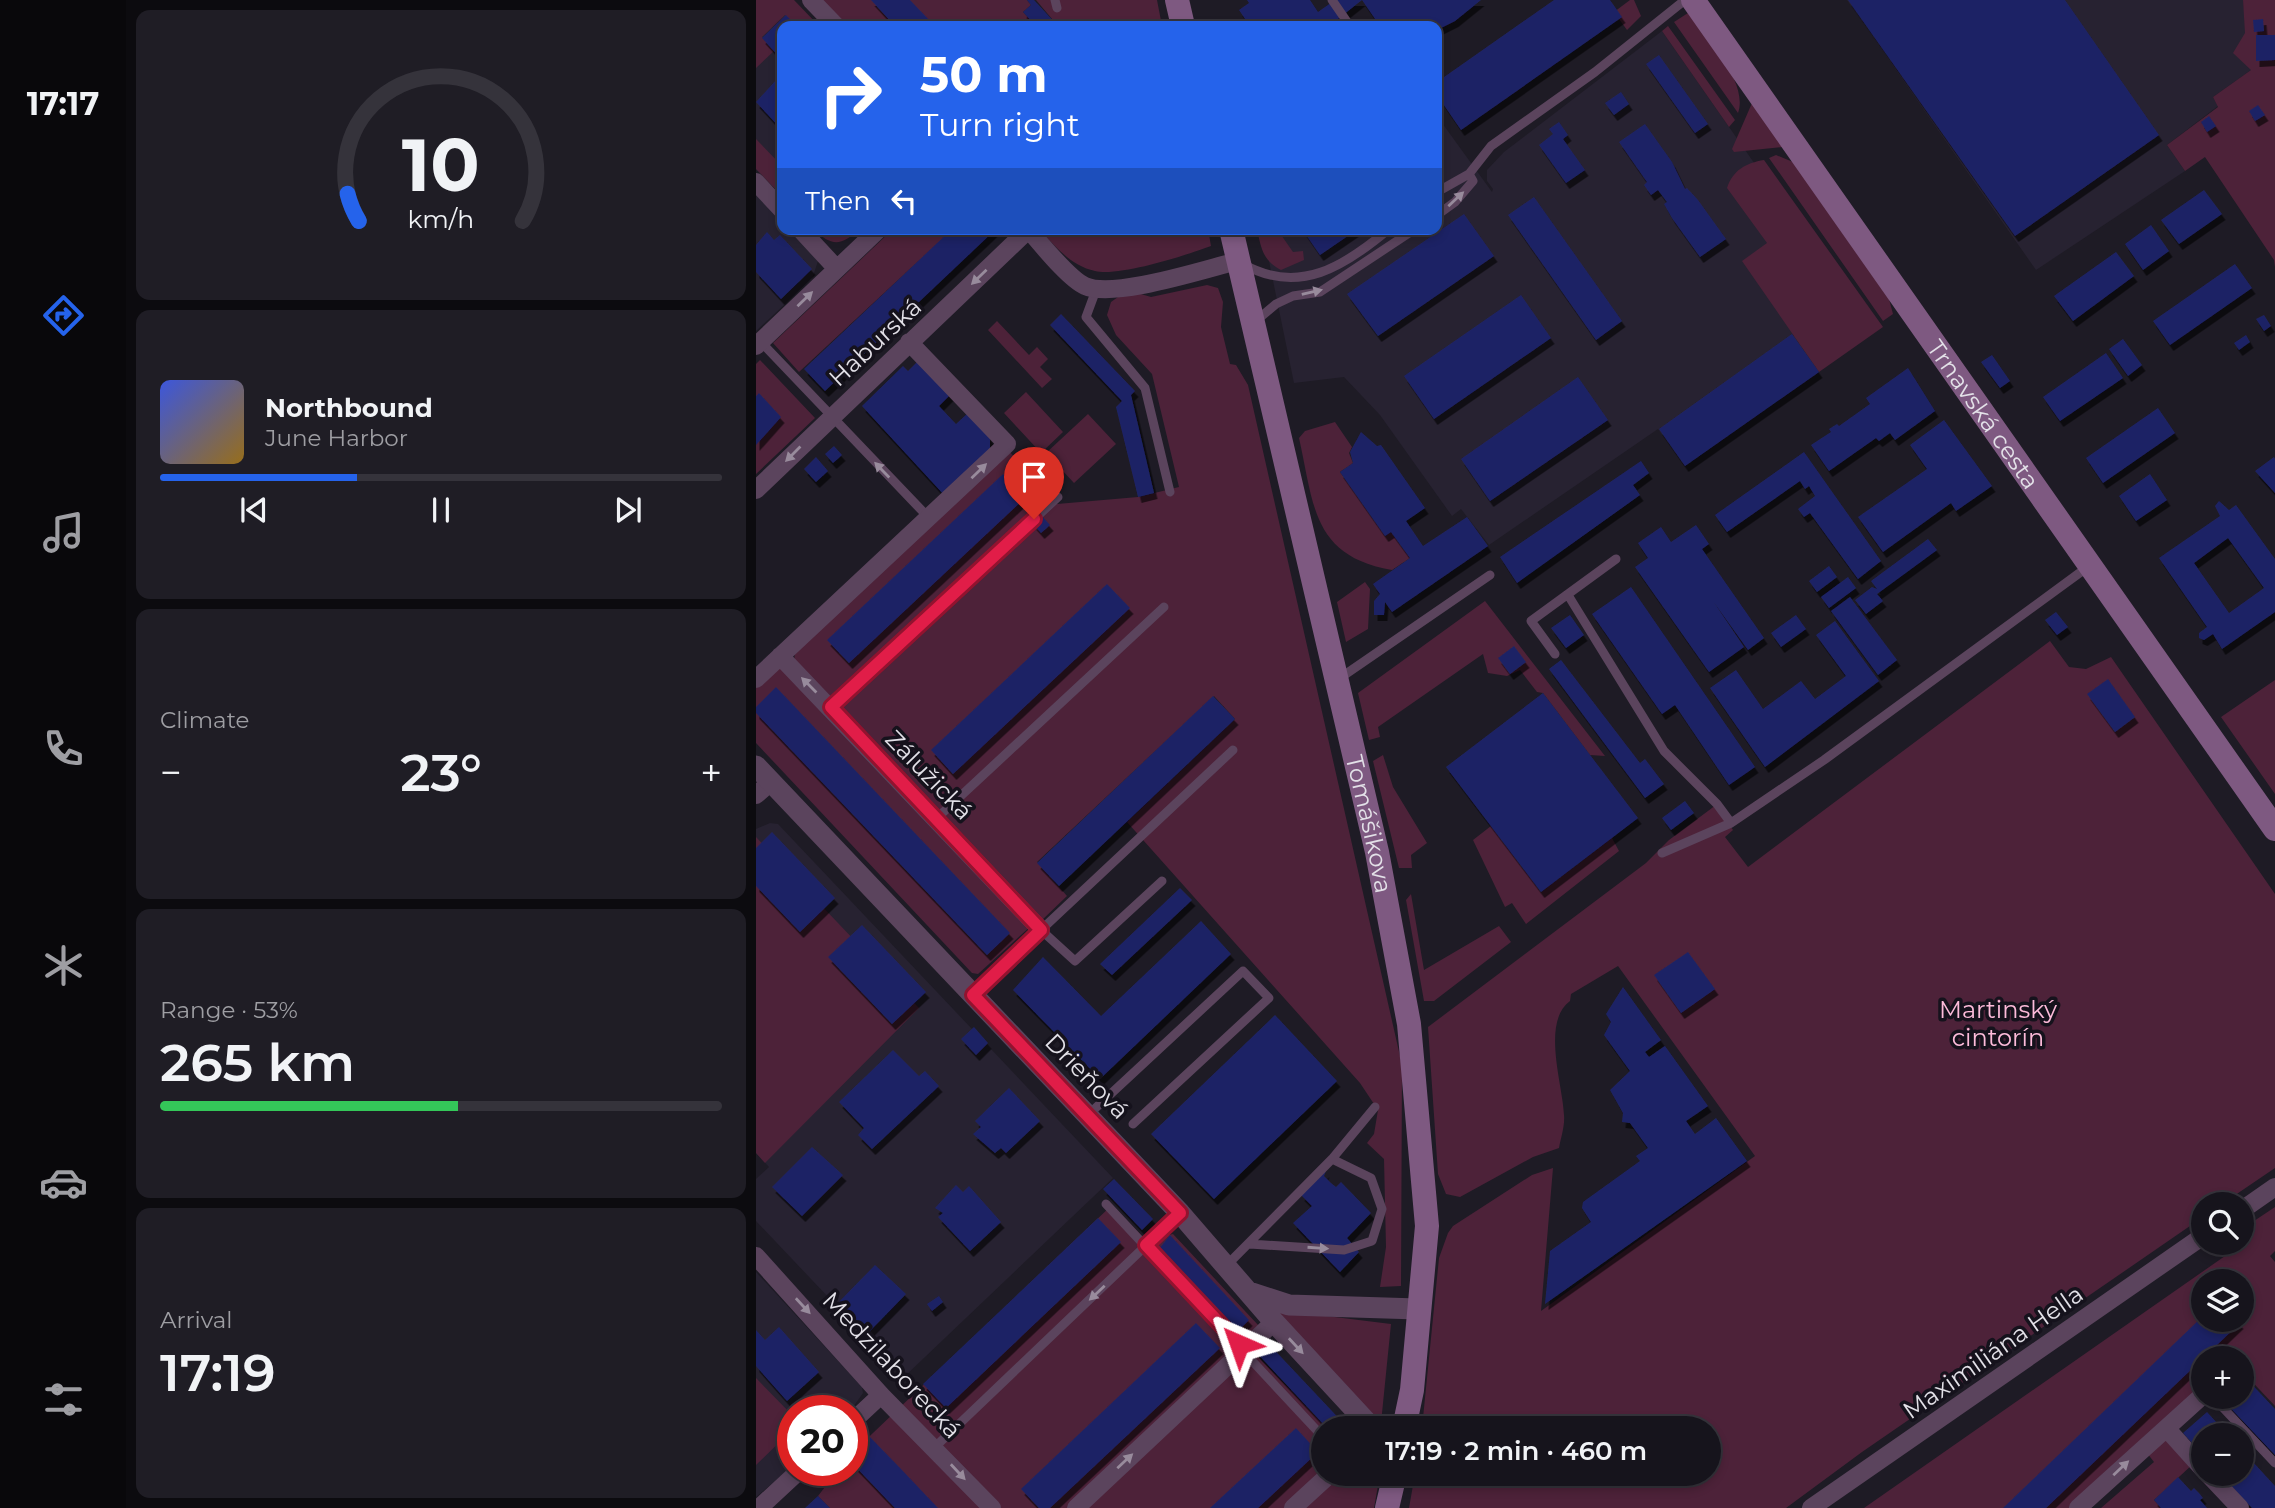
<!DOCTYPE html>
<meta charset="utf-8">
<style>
:root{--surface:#16141c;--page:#1f1d25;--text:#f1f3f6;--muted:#9e9ea3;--line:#35333b;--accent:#2563eb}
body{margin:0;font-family:Montserrat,sans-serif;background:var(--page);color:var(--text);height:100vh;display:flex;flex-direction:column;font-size:26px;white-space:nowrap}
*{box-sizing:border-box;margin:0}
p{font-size:23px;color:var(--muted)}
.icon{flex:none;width:38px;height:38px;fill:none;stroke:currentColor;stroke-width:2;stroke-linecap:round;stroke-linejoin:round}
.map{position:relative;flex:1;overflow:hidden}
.panel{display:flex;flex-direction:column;gap:10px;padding:10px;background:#0c0b0f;width:630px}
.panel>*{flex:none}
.banner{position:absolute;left:21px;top:21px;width:665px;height:214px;border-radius:14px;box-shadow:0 4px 10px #0003,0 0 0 2px var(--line);background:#2563eb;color:#fff;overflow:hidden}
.controls{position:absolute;left:1435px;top:1192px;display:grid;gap:14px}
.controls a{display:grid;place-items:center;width:63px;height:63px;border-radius:50%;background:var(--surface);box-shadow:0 4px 10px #0003,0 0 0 2px var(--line);font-size:35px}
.speed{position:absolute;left:21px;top:1395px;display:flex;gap:14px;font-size:35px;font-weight:700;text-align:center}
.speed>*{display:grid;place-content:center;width:91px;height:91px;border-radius:50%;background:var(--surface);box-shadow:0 4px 10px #0003,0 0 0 2px var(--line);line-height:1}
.speed .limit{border:10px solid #d22;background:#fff;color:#111}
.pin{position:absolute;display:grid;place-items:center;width:60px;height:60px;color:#fff;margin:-72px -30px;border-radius:50% 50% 50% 0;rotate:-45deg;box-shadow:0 0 7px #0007}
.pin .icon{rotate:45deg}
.me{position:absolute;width:77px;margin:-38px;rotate:317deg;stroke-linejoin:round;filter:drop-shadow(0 0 5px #0008)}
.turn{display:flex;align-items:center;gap:24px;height:147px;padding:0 28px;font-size:32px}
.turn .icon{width:91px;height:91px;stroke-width:2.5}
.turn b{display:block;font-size:49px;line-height:60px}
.then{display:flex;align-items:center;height:66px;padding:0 28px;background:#0003;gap:14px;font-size:26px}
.big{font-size:52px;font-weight:600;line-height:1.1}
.panel .tile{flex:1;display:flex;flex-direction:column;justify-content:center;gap:10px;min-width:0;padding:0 24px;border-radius:14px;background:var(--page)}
.panel .dial{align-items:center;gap:0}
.dial svg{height:182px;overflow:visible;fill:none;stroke:var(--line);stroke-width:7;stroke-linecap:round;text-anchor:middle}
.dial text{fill:var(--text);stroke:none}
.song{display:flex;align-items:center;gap:21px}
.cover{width:84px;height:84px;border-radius:10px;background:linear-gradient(135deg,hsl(230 70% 55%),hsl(40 70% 35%))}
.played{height:7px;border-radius:4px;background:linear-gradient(90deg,var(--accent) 35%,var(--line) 35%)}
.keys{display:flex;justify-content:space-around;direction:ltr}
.heat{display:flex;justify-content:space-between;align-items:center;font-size:38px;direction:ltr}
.charge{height:10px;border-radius:5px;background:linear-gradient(90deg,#34c759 53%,var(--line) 0)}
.trip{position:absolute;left:555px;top:1416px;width:410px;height:70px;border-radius:35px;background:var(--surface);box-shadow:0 4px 10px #0003,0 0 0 2px var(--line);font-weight:600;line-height:70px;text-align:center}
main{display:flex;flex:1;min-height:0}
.menu{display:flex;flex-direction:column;width:126px;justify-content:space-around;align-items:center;background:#09080b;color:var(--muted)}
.menu .icon{width:49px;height:49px}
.menu .current{color:var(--accent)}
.menu b{font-size:32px;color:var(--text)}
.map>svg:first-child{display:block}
.built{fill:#272231}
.green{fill:#4d2239;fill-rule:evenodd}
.building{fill:#1f2465;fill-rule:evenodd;filter:url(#shadow)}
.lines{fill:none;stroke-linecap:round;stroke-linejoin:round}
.service{stroke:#5b445d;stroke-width:9}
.minor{stroke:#5b445d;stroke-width:18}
.tertiary{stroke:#5b445d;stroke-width:21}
.secondary{stroke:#7e5981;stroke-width:24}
.oneway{fill:#988b9c}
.route-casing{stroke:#92132f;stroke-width:18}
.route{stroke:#e11d48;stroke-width:12}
.labels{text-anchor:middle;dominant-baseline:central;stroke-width:7;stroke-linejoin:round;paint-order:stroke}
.street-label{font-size:24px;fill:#e3e1e8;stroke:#15121c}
.park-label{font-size:24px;fill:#fdbbda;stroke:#15121c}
</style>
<main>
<nav class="menu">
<b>17:17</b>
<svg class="icon current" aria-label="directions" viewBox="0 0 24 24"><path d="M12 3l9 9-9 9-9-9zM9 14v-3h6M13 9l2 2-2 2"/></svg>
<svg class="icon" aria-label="music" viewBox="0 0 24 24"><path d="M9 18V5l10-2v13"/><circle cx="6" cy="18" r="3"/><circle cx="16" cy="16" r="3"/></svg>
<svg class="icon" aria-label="phone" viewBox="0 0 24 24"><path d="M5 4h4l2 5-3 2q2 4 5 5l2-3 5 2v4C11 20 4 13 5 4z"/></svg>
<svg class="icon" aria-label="climate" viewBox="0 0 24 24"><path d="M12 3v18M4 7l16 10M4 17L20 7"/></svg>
<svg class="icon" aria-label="car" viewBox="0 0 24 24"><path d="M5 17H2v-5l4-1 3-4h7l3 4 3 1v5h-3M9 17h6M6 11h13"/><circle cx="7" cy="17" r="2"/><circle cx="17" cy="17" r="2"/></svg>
<svg class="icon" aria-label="filters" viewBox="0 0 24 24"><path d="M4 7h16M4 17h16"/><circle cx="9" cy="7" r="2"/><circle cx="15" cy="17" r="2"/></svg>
</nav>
<section class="panel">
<div class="tile dial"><svg viewBox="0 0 100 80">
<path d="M14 69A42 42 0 1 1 86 69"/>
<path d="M14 69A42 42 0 0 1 9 57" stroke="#2563eb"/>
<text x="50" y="56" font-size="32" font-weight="700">10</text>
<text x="50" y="72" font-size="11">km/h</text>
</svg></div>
<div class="tile">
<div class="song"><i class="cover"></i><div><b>Northbound</b><p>June Harbor</p></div></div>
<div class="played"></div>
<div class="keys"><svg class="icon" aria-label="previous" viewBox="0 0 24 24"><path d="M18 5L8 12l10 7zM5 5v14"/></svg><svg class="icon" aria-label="pause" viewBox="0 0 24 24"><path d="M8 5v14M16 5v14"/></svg><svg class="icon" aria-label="next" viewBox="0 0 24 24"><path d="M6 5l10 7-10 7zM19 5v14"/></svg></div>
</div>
<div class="tile"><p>Climate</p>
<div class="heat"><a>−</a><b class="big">23°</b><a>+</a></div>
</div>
<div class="tile"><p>Range · 53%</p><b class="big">265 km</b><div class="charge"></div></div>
<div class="tile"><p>Arrival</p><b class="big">17:19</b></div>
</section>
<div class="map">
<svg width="1519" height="1508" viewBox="0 0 1519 1508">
<defs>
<filter id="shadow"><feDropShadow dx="3.5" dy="6" stdDeviation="0" flood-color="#0009"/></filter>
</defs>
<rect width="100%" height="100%" fill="#1e1b25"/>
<path class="built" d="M0 0H16L41 26H26V196L0 169Z
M1091 0H1487L1495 70 1457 97 1462 106 1411 145 1429 171 1280 270Z
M906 31 1117 333 929 466 902 429 733 545 705 509 696 516 624 415 588 377 538 383 513 261 510 229H681V116L736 192 737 189 731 181V170L748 152Z
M0 193 26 221V229H35L62 261 56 279 0 331Z
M14 823 22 824 357 1178 148 1377 0 1221V1179L13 1167 0 1153V829Z
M0 1272 106 1387 107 1393 95 1410H37V1466L0 1497Z"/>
<path class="green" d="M0 0H38L63 26H41L29 15 6 37 18 51 0 68Z
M63 0H271L275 5 267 12 280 26H88Z
M280 0H401L406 26H302Z
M874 0H878L885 16 871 30 858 12Z
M1487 0H1519V267L1518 260 1449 157 1429 171 1411 145 1462 107 1457 97 1495 70 1477 53 1489 33Z
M932 13C950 38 993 82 982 113L918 22Z
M912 26 979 120 973 127 906 31Z
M996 103 1027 147 978 152 976 149Z
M0 139 26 166V196L0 169Z
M1020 155 1037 162 1133 299 1137 314 1127 321 1013 158Z
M1008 160 1127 327 1063 372 986 261 1011 243 971 188C977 170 990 163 1008 160Z
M58 229H103C86 246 75 247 58 229Z
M137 229H197L43 372 17 343Z
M283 229H452L455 246C431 255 363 277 339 271 315 266 299 246 283 229Z
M501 229H521L537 252 547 251 548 260 525 270C507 261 505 248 501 229Z
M451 285 462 288 467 302 465 327 474 364 480 365 492 385 646 1065 645 1286 624 1287 630 1247 628 1159 611 1143 618 1134 622 1110 604 1083 371 822 479 719 458 696 281 862 311 896 284 922 38 662 39 651 253 451 301 504 382 497 423 487 396 374 360 335 351 315 355 302 362 297 378 292 395 297Z
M241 321 273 355 281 347 292 359 284 367 296 379 286 388 232 330Z
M4 360 59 418 0 474V364Z
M270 392 307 432 285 453 248 413Z
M332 414 360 444 318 483 290 453Z
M579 422 596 447 593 453 597 463 584 472 629 536 635 532 654 558 636 570C556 556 558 505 543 438L549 431Z
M609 582 614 589 612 629 590 642 581 602Z
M729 601 849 756 834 755 787 693 781 692 764 670 751 676 732 673 727 654 622 727 624 737 613 740 602 693Z
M1294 641 1313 667 1330 669 1355 657 1519 894V1168L1466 1204H1447V1217L1106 1452 1030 1508H653L659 1474H952V1428H666L683 1258 692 1233 697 1226 776 1175 797 1168 785 1311 999 1156 862 966 815 994 814 1001C785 1022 807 1085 808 1115 809 1126 805 1137 803 1148L777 1157 704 1197 690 1194 682 1174 672 1027 890 863 913 840 960 805 977 830 969 837 992 867Z
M29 661 276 925 222 974 216 973 0 743V688Z
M1519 680V794L1465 717Z
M627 755 637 787 671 843 655 855 656 868H643L617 761Z
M735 826 785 892 856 838 863 851 770 924 756 903 749 907 717 840Z
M0 837 163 1008 9 1163 0 1153Z
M655 894 668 970 743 926 755 942 678 1001H668L650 900Z
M356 1205 397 1247 408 1236 417 1234 503 1326 492 1336 480 1334 571 1428H567V1474H624L618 1508H74L62 1496 82 1470H96V1453Z
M1519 1207V1251L1514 1256 1519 1262V1406L1486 1371 1489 1357 1481 1349 1474 1358H1447V1384L1317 1508H1108L1469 1256 1480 1243 1486 1242V1229ZM1447 1281H1486V1320H1447Z
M522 1310 635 1324 625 1423 619 1422 522 1319Z
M0 1378 37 1416V1429L0 1465Z
M1411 1435 1437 1464 1398 1500 1405 1508H1345L1398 1462 1391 1453Z"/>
<path class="building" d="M115 0H154L179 26H139Z
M271 0H278L302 26H280L267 12 275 5Z
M491 0H554L562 12 579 0H725L699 21 681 30V26H624L606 0 573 26H494L483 10 493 3Z
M798 0H854L866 17 705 130 681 95V82Z
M1092 0H1309L1403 135 1259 236Z
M30 15 41 26H26V60L6 38Z
M1507 19 1508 31 1498 32 1497 20Z
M1500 35H1519V60L1500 61Z
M903 55 952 124 939 133 890 64Z
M22 78 26 83V130L0 102Z
M865 92 873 104 858 115 849 103Z
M1502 105 1509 115 1499 121 1493 111Z
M1453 116 1460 126 1451 132 1445 122Z
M803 122 812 135 807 139 829 170 810 183 783 145 797 134 793 129Z
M889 124 916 162 929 189 931 188 942 200 970 239 944 257 916 218 908 204 911 202 902 190 895 195 888 185 891 182 863 142Z
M1448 190 1466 214 1423 244 1405 220Z
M778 197 866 321 840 340 752 215Z
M708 214 738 256 622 336 591 294Z
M1395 225 1413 251 1387 270 1369 244Z
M196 229H240L69 391 48 369Z
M546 229H602L564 255Z
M11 232 18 240 24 235 56 269 25 299 0 272V245Z
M1360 252 1378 276 1317 321 1298 296Z
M1479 264 1496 288 1414 345 1397 321Z
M765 295 795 338 678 419 648 376Z
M305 314 379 391 375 395 398 493 382 497 360 407 366 401 294 325Z
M1508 315 1515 326 1508 331 1500 319Z
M1036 334 1063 372 929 466 903 429Z
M1490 335 1494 342 1483 350 1478 343Z
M1367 339 1386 365 1372 376 1353 349Z
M1350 353 1367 378 1304 421 1287 397Z
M1236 355 1254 381 1244 388 1225 362Z
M162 361 194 395 183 406 200 424 212 413 234 438V456L190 497 106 406 147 366 152 371Z
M1152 368 1179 411 1139 440 1134 433 1123 441 1120 438 1073 471 1055 445 1075 432 1073 429 1081 424 1083 426 1114 404 1110 398Z
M822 377 852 420 734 501 705 459Z
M3 393 25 417 0 445V396Z
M1402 408 1419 433 1347 483 1330 458Z
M1188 420 1236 486 1200 511 1195 503 1127 552 1102 517 1171 469 1154 445Z
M605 432 621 446 625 445 669 508 650 521 667 546 711 517 732 546 636 612 629 602 628 615H618V601L624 594 617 584 654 558 635 532 629 536 584 472 597 463 594 452Z
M78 446 86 455 77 463 69 454Z
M1048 452 1125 561 1102 579 1054 513 1048 517 1042 509 1059 496 1053 486 1049 489 1044 481 971 532 959 515Z
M60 457 72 471 60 482 48 469Z
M1518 457 1519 459V493L1499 471Z
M885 461 893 473 877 485 884 495 761 583 744 557Z
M247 474 269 498 93 663 71 640Z
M1394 474 1411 500 1380 521 1363 496Z
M1463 501 1473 510 1480 505 1519 559V612L1466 649 1457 634 1448 640 1443 638V633L1451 627 1403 558 1464 516 1459 506ZM1472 538 1508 588 1473 613 1438 563Z
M286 516 294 525 285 533 277 524Z
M940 525 953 544 946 549 1008 638 992 650 957 601 988 647 953 672 879 567 892 558 882 543 905 527 915 542Z
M1172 539 1181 550 1121 594 1127 601 1110 614 1099 600 1116 587 1121 589 1115 581Z
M1073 566 1081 577 1061 592 1053 581Z
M1092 577 1100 588 1073 608 1065 597Z
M351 584 374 608 197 774 175 750Z
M875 587 999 767 973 785 919 705 906 714 836 614Z
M1094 597 1141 660 1122 675 1075 611Z
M1300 612 1312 627 1301 635 1289 620Z
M814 615 828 635 810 648 795 628Z
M1040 615 1050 629 1025 647 1015 633Z
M1079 621 1123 681 1009 767 954 688 980 670 1007 709 1045 681 1059 699 1090 676 1060 635Z
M758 646 770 662 754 674 742 658Z
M805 660 884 763 889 759 908 784 889 798 793 669Z
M1352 679 1379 717 1359 732 1331 694Z
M20 687 254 933 231 955 0 713V707Z
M787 693 882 818 785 892 690 767Z
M457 696 479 719 303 886 281 863Z
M929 801 938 813 915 830 906 818Z
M16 832 79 898 44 932 0 886V848Z
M424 888 436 900 356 975 344 964Z
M445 921 475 954 344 1079 257 990 287 957 345 1016Z
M106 925 170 992 136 1024 72 957Z
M932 952 959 989 925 1013 898 975Z
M867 987 905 1040 889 1052 893 1057 909 1046 952 1106 930 1121 939 1134 960 1118 991 1161 789 1304 794 1251 835 1222 826 1208 827 1202 884 1161 880 1156 892 1148 874 1123 866 1122 867 1113 854 1090 874 1071 848 1035 855 1022 850 1014Z
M519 1015 581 1081 458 1199 395 1134Z
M218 1027 232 1043 220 1055 205 1039Z
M137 1050 163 1076 169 1071 183 1086 116 1149 102 1135 108 1128 83 1102Z
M253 1088 284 1121 250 1153 245 1148 239 1153 217 1134 225 1127 219 1121Z
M56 1147 87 1175 46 1216 16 1187Z
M570 1171 568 1176 575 1183 580 1187 585 1182 615 1213 591 1238 603 1252 584 1272 537 1223 556 1206 545 1195Z
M358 1179 397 1219 386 1230 347 1189Z
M200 1185 207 1192 213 1186 245 1222 214 1251 182 1217 187 1213 179 1208Z
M342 1218 365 1242 190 1408 167 1384Z
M414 1235 493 1320 482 1331 403 1249Z
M119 1265 150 1294 110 1335 79 1306Z
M183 1296 187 1302 176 1311 171 1304Z
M1447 1316V1320H1481L1484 1323 1290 1508H1247Z
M440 1323 464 1348 294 1508H283L265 1489Z
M23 1327 63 1372 31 1401 0 1366V1330L9 1340Z
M510 1341 592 1428H571L499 1351Z
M1488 1376 1519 1409V1455L1465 1398 1486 1396Z
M1451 1412 1472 1435H1447V1455L1427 1433Z
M540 1428 562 1452 502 1508H454Z
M114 1437 146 1470 182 1508H139L96 1463V1453Z
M1486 1450 1519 1486V1508H1496L1464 1474H1486Z
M1422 1477 1435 1491 1438 1488 1443 1493 1447 1498 1444 1500 1451 1508H1405L1398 1500Z
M62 1496 74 1508H49Z"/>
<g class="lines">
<path class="service" d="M299 0 301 8
M576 0 594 26
M621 26 623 25
M681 192 713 174 735 146 839 72 929 0
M681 215 699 202 717 181 713 174
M487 264C543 296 589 266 633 229
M340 290 330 317 389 388 414 492
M501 320 520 304 537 296 564 292 659 229
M4 341 173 518
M812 595 908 751 961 804 975 823
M799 654 775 621 860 559
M584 678 734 575
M75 707 302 497
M181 818 408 607
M906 853 975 823 1068 760 1333 566
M285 930 477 750
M218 994 285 930 319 961 406 881
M332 1115 487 971 513 998 377 1124
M350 1204 567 1437
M494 1244 588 1250 616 1241 626 1209 615 1178 576 1159
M471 1265 576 1159 619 1107
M1456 1396 1519 1463
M179 1447 423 1214"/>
<path class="minor" d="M55 0 80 26
M0 182 26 210
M44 229 81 269
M272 229C285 244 313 279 329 286 358 299 449 269 482 261
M0 346 123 229
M0 490 272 230
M24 656 285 930
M0 679 251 444 153 342
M0 795 15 782
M1486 1210 1519 1187
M0 1256 125 1395 236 1508
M96 1422 125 1395
M1411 1429 1447 1469
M1452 1474 1484 1508
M3 1508 44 1470
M320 1508 518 1322
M537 1508 574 1474
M1055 1508 1447 1236
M1322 1508 1447 1395"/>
<path class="tertiary" d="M0 766 424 1213 518 1322 616 1428
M496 1293 533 1305 662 1309"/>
<g class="secondary">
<path d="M421 0 427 26"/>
<path id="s1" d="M937 0 1519 829"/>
<path id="s2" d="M475 229 621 852 653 1024 671 1226 656 1390 648 1428"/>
<path d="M631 1508 639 1474"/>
</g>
</g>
<defs><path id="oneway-solid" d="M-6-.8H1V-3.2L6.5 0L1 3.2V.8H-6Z" transform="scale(1.75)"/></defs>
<g class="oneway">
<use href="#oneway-solid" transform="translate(700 199) rotate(-43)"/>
<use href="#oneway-solid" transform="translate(223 277) rotate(136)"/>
<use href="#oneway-solid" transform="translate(556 292) rotate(-13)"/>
<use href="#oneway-solid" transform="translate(49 299) rotate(-44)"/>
<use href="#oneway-solid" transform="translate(37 454) rotate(135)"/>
<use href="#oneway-solid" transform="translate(126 470) rotate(-134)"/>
<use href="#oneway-solid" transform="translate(223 471) rotate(-44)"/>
<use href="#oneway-solid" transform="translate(53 685) rotate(-135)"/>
<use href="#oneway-solid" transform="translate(562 1248) rotate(4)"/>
<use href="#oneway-solid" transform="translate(341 1293) rotate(137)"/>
<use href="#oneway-solid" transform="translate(47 1306) rotate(47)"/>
<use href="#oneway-solid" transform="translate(540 1346) rotate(47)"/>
<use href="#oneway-solid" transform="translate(369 1461) rotate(-43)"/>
<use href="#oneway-solid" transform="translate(1365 1468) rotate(-43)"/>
<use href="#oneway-solid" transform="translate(202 1472) rotate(47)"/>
</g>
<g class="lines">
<g class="route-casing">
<path id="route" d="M278 519 75 707 285 930 217 995 424 1213 390 1245 483 1344"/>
</g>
<use href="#route" class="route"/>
</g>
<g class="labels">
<g class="street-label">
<text transform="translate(119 342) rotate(-43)">Haburská</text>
<text stroke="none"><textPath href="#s1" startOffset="506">Trnavská cesta</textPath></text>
<text transform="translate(173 775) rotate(46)">Zálužická</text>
<text stroke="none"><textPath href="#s2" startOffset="611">Tomášikova</textPath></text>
<text transform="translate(331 1076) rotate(46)">Drieňová</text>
<text transform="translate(1237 1352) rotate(-35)">Maximiliána Hella</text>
<text transform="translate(136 1365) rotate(47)">Medzilaborecká</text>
</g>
<g class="park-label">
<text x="1242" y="1009">Martinský<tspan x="1242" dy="28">cintorín</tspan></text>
</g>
</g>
</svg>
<div class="controls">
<a><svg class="icon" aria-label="search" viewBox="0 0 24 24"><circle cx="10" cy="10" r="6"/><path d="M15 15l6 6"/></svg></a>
<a><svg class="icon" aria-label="layers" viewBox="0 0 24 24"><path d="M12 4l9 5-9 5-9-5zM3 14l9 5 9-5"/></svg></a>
<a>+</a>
<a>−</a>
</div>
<div class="speed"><div class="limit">20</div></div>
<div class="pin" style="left:278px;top:519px;background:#d93025"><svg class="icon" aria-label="arrive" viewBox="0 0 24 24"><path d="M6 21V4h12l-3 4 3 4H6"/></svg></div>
<svg class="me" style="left:483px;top:1344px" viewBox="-20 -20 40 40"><path d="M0-17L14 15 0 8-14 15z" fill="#e11d48" stroke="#fff" stroke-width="4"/></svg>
<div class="trip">17:19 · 2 min · 460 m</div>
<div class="banner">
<div class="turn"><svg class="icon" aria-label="right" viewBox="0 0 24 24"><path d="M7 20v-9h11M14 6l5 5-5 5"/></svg><div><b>50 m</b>Turn right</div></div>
<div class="then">Then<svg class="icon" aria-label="left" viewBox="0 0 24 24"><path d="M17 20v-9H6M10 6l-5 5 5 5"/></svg></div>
</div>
</div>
</main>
